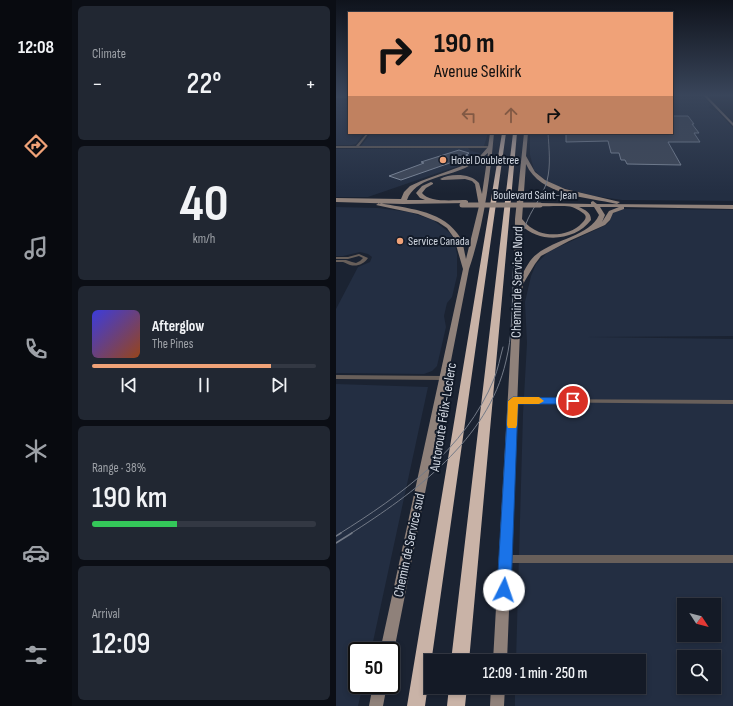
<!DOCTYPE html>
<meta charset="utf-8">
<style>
:root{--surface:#141a26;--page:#212732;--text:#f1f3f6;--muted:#9da1a7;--line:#333843;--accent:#f0a278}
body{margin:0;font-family:"Sofia Sans Condensed",sans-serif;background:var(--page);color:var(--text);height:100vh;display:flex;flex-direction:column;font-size:15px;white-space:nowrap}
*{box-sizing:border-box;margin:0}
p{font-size:13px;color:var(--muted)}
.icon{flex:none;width:22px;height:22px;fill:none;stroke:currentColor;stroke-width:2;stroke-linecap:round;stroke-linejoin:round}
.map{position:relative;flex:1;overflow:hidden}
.panel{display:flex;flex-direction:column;gap:6px;padding:6px;background:#0b0e15;width:264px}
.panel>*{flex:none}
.banner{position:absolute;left:12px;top:12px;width:325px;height:122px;border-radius:0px;box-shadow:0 2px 6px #0003,0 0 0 1px var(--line);background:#f0a278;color:#111;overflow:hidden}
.needle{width:26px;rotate:126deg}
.tools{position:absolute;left:341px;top:598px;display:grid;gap:8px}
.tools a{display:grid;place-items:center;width:44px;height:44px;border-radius:0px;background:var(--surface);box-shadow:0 2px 6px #0003,0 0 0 1px var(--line);font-size:20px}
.speed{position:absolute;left:12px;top:642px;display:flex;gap:8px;font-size:20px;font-weight:700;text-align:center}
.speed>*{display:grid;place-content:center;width:52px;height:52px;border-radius:50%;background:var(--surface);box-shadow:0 2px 6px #0003,0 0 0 1px var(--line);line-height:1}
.speed .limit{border:2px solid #111;border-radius:6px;background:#fff;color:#111}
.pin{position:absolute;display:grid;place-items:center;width:34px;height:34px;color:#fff;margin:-17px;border:2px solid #fff;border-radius:50%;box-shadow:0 1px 4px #0007}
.me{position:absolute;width:44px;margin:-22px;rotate:4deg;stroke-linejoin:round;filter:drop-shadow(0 0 3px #0008)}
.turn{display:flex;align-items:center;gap:14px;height:84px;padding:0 20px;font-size:18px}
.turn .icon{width:52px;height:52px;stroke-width:2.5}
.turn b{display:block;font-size:28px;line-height:34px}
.lanes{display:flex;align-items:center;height:38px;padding:0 20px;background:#0003;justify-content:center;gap:20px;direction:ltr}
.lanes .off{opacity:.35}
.big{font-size:30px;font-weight:600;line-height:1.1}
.panel .widget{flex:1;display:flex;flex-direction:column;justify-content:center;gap:6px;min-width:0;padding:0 14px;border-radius:6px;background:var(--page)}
.panel .dial{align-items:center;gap:0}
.dial b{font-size:52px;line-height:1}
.song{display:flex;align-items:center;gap:12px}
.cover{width:48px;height:48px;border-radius:6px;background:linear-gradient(135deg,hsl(240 70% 55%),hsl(20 70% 35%))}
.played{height:4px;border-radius:2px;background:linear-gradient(90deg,var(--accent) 80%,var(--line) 80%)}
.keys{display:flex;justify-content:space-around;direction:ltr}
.heat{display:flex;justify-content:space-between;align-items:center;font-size:22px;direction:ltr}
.charge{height:6px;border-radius:3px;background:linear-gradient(90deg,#34c759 38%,var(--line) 0)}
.trip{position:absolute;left:88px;top:654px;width:222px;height:40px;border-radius:0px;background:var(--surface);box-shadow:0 2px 6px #0003,0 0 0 1px var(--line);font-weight:600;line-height:40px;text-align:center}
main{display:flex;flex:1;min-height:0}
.tab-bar{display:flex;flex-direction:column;width:72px;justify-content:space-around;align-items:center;background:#080a0f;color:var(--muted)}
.tab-bar .icon{width:28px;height:28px}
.tab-bar .selected{color:var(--accent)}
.tab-bar b{font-size:18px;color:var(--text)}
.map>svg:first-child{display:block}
.built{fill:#232e42;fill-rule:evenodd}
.building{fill:#40495a;stroke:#848fa1}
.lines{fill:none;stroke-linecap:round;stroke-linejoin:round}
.street{fill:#685f5a;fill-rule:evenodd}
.secondary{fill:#8f817a;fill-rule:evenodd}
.highway{fill:#c9b3a7;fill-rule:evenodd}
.tram-far1{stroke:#737a87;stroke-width:1}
.tram{stroke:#737a87;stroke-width:1.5}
.secondary-bridge{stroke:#8f817a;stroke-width:5}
.route{fill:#1a73e8;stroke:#114b97}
.slow{fill:#f59e0b}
.poi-dot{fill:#f0a278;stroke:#121a28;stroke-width:1.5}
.labels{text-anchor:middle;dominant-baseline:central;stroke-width:4;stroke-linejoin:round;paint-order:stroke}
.far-poi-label{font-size:12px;fill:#d0d6e0;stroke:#121a28;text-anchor:start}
.far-street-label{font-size:12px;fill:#d0d6e0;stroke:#121a28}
.street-label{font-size:14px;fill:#d0d6e0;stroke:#121a28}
</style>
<main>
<nav class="tab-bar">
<b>12:08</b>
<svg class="icon selected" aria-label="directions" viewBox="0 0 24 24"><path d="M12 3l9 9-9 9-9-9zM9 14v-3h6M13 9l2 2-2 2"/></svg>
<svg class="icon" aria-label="music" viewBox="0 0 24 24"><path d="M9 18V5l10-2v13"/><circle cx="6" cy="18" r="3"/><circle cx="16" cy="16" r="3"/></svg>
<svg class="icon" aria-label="phone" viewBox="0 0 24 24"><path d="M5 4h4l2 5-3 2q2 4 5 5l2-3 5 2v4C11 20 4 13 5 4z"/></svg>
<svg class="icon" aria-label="climate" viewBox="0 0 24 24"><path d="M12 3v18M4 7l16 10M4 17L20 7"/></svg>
<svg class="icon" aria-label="car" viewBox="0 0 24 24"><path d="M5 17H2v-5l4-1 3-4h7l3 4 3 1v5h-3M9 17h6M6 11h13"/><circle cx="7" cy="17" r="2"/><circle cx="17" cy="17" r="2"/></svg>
<svg class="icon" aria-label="filters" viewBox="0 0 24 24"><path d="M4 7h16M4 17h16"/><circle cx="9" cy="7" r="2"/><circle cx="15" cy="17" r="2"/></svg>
</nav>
<section class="panel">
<div class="widget"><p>Climate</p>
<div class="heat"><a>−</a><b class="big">22°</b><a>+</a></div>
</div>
<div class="widget dial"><b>40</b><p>km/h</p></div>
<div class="widget">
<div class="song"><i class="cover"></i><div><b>Afterglow</b><p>The Pines</p></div></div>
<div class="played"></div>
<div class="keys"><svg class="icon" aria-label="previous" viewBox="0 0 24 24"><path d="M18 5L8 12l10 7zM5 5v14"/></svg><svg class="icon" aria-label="pause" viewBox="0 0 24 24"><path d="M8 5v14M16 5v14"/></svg><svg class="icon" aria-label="next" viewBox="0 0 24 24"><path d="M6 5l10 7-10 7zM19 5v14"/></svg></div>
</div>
<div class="widget"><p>Range · 38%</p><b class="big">190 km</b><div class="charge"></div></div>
<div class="widget"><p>Arrival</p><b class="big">12:09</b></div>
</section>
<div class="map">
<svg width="397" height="706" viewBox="0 0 397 706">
<rect width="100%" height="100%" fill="#1b2332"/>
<path class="built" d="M0 95H13V133H28L20 144 16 145H0Z
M336 95H366L375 105 373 107 375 109 381 111 397 128V201L286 200 258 196 223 187 208 179 198 170 194 155V133H336Z
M35 133H152L148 146H25Z
M132 148 135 151 144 153 140 158 122 166 32 197H0V149Z
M0 207 42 208 73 212 97 220 114 233 118 241 121 254V276L116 297 111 303 108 316 110 327 101 366 96 371 88 374 0 373V309L22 267 34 262 36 257 32 254 24 252 7 256H0Z
M285 209 397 210V336L252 337 397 339V706H179V687H303V661H180L187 414 191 343 189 302 195 276 200 264 212 252 270 225 274 221 276 214ZM348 605H378V635H348ZM348 657H378V687H348Z
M0 384 92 387 35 651H21V685H27L22 706H0Z"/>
<path class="building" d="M336 116H352L358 124H356L363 133H358L364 142H332L345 165 291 164 289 160H285L283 153H275L272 141 230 142V133H336Z
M123 150 133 153 130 155H132L127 157 128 158 65 180 53 176 88 163 85 162Z"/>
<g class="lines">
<path class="street" d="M0 96H13V98H0Z
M31 133H33L23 146H155L156 147 155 148H0V146H20Z
M23 254 32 258C28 264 21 267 14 265 11 264 10 263 7 262 5 262 2 262 0 262V260H10L16 262 20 263 24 261 27 258 23 256 12 259H0V257H12Z
M0 375 107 376 110 378 107 380 0 379Z
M177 399 397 400V404L175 402 174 401 175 400Z
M169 555H397V563H169L166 562 165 559 166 556Z"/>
<path class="secondary" d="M367 95H370L397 123V126Z
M154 133H158C154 178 148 225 133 269L58 651 55 656V651H44L127 269 118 238 111 228 102 222 82 214 40 205 43 203C69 208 104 210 121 233 127 240 128 250 130 259L143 206 139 184 136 181 129 179 106 180 104 179C114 173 135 173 143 183L146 194 152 153C145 159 137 164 129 168 110 177 79 178 71 200H89L84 198 80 193 86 186 95 182 97 183V184L90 188 86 193C93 203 118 200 130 200L132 201V203L67 204 0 202V198L65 199 68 192 74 186 85 181 126 166 145 155 152 147Z
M188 133H192L190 156 199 172 209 180 229 189 284 202 281 204C251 197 204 196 190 164L186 219C191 225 196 229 203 232 217 237 236 234 246 223 248 221 251 218 249 215 247 212 239 208 236 207 230 205 211 207 202 206V204L204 203 255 204V202L257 201 261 204 397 205V209L288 207V209L277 213 274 220 269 225 233 241 205 256 199 264 187 284 185 306 171 661H157L177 306 181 284 178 276 179 219ZM243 207H258L263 215C254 236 219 239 201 254 194 259 189 269 185 277V225C204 244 239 241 255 220 255 212 249 210 243 207ZM264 207H283L273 211 266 222 269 215Z
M37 685H51L47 706H33Z
M155 687H169L168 706H154Z"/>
<path class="highway" d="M166 133H170L89 706H71Z
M177 133H181L133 661H115Z
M113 687H131L129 706H111Z"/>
<path class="tram-far1" d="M3 534C65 495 129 450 158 379 162 369 164 358 167 347
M14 534C78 493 152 440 170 361 176 337 176 311 177 286 177 275 177 264 180 253 183 242 187 230 192 219 198 206 207 195 211 181 215 165 213 149 212 133"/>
<path class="tram" d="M0 536 5 533
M0 543 16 533"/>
<path class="secondary-bridge" d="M126 205H204"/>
</g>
<linearGradient id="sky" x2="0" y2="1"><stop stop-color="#0f131c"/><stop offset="0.49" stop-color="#39455a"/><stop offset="1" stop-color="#39455a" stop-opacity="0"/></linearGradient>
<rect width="397" height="194" fill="url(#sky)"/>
<path class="route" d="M177 397 237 398 242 401 237 404H182L175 590 173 594 168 596 163 594 161 590 172 401Z"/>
<path class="slow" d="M177 397H203L208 401 203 404H182L181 425 180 428H172L171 425 172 401Z"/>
<g class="poi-dot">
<circle cx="107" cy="160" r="4"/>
<circle cx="64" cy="241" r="4"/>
</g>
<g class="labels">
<g class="far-poi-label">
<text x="115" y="160">Hotel Doubletree</text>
<text x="72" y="241">Service Canada</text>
</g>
<g class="far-street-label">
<text x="199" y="195">Boulevard Saint-Jean</text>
</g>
<g class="street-label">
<text transform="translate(181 282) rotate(-89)">Chemin de Service Nord</text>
<text transform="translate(107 417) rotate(-81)">Autoroute Félix-Leclerc</text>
<text transform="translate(73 545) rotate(-78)">Chemin de Service sud</text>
</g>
</g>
</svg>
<div class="tools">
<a><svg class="needle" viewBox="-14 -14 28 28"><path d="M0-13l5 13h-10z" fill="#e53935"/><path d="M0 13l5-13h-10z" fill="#9da1a7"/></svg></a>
<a><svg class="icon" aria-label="search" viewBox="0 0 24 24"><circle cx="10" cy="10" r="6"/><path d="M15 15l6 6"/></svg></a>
</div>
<div class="speed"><div class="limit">50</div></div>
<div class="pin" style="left:237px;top:401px;background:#d93025"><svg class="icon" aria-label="arrive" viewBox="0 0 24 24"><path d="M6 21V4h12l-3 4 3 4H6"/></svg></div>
<svg class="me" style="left:168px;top:590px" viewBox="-20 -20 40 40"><circle r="19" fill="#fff"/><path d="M0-13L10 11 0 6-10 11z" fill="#1a73e8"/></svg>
<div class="trip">12:09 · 1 min · 250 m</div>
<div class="banner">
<div class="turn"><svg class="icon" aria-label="right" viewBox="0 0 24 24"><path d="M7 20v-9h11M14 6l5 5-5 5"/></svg><div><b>190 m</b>Avenue Selkirk</div></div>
<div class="lanes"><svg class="icon off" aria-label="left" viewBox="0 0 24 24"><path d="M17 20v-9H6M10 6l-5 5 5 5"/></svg><svg class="icon off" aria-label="ahead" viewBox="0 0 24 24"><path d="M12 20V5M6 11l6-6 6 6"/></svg><svg class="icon" aria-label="right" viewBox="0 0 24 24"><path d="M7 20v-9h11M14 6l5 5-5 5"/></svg></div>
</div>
</div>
</main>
